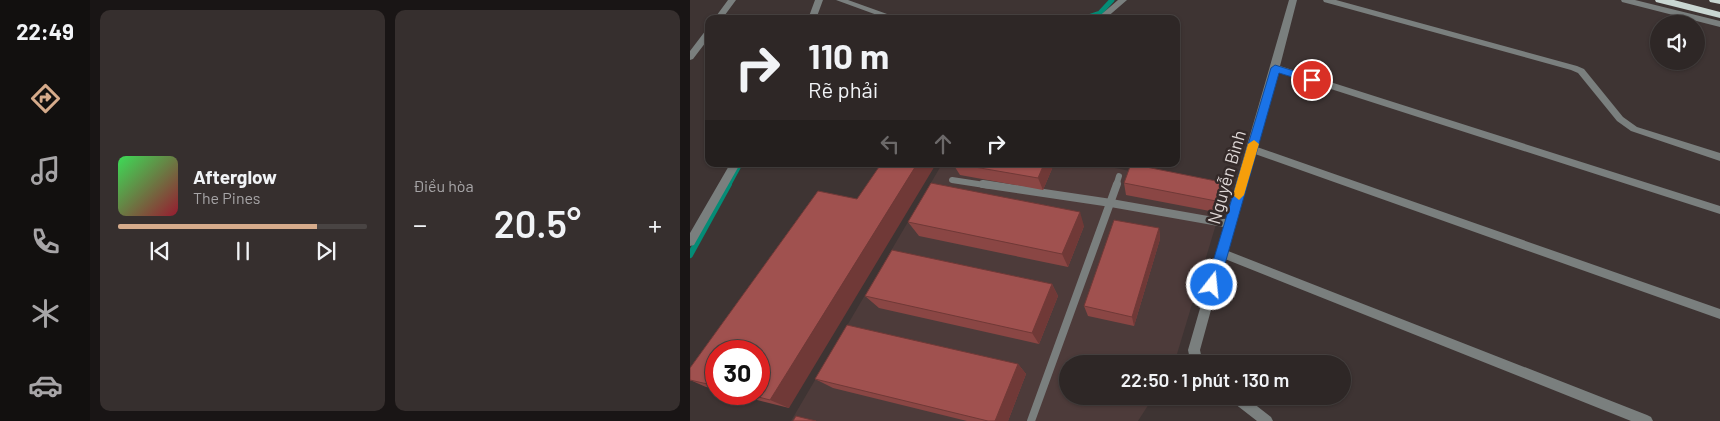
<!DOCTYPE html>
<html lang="vi">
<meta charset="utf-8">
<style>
:root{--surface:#2e2726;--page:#362f2e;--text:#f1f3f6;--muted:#a7a5a7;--line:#494443;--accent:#d6ab8b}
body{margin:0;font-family:Barlow,sans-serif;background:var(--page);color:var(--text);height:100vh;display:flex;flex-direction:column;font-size:19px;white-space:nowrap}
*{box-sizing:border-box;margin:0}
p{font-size:16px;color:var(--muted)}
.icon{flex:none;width:28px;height:28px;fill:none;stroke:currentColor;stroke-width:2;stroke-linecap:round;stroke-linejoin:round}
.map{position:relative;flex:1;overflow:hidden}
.details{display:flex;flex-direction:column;gap:10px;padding:10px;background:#191515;width:600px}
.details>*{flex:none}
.banner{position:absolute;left:15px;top:15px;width:475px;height:152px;border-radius:10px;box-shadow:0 1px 4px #0004,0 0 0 1px var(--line);background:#2e2726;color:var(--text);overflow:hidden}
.buttons{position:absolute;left:960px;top:15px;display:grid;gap:10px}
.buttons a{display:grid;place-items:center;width:55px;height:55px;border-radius:50%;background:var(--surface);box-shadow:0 1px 4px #0004,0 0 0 1px var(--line);font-size:25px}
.speed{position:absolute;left:15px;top:340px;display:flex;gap:10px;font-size:25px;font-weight:700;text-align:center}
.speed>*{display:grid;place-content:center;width:65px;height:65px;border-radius:50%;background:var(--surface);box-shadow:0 1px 4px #0004,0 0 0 1px var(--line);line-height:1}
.speed .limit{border:8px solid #d22;background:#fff;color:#111}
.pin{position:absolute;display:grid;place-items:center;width:42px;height:42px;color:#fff;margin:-21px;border:2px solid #fff;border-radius:50%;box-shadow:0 1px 5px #0007}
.me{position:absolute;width:55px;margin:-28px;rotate:16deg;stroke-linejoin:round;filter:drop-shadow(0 0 4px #0008)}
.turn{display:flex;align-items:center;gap:18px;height:105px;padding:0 20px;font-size:22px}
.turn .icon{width:65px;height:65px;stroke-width:2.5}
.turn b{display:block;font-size:35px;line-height:42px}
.lanes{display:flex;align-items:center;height:48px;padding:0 20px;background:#0003;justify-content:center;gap:25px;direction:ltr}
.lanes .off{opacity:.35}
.big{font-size:38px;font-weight:600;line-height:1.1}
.details .tile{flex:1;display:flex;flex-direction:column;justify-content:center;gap:8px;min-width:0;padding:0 18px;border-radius:10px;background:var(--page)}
.song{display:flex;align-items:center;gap:15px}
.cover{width:60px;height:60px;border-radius:8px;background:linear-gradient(135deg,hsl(130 70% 55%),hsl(350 70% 35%))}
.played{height:5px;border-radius:2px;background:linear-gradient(90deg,var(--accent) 80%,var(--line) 80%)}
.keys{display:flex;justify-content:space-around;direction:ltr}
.heat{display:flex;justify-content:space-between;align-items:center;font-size:28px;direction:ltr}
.details .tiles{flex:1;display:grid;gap:10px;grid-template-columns:repeat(2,1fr)}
.trip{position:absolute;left:369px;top:355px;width:292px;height:50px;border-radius:25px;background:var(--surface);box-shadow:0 1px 4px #0004,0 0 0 1px var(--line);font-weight:600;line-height:50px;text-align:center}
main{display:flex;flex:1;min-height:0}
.tab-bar{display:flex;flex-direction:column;width:90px;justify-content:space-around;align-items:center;background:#12100f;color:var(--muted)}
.tab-bar .icon{width:35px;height:35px}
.tab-bar .on{color:var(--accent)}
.tab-bar b{font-size:22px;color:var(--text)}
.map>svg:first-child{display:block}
.built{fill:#4d3b3a}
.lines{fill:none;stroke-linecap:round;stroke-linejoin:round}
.stream-far1{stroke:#048c76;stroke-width:5}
.stream{stroke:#048c76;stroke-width:6}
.service-far1{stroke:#7a7f7e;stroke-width:6}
.service{stroke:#7a7f7e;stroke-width:8}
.minor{fill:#7a7f7e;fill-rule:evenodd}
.tertiary{fill:#7a7f7e;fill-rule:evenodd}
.trunk{fill:#c9d6d2;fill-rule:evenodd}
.wall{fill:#8a4644}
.shaded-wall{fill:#703937}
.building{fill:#a0514f;stroke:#703937}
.route{fill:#1a73e8;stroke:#114b97}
.slow{fill:#f59e0b}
.labels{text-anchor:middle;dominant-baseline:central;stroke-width:5;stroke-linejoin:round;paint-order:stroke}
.street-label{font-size:18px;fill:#dfd8d7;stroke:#342a29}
</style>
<main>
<nav class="tab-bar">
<b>22:49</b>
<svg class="icon on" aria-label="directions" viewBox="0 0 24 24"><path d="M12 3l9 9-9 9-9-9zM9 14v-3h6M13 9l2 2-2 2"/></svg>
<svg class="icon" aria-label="music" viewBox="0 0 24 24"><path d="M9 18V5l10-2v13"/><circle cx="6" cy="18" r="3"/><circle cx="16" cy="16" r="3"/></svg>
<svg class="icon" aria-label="phone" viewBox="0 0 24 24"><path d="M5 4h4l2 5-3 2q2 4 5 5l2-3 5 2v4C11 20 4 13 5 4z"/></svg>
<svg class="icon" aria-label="climate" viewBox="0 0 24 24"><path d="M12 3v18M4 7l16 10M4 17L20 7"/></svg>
<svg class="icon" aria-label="car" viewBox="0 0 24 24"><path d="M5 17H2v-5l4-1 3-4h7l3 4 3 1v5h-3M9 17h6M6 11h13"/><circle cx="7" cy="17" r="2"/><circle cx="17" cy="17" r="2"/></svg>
</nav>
<section class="details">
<div class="tiles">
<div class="tile">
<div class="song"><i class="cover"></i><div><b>Afterglow</b><p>The Pines</p></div></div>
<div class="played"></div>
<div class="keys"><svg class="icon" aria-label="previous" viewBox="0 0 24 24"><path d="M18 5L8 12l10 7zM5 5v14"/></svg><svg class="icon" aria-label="pause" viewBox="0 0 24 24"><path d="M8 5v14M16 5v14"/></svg><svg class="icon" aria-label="next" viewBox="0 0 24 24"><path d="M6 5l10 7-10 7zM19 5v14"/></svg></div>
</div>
<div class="tile"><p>Điều hòa</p>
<div class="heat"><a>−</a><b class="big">20.5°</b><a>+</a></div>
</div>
</div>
</section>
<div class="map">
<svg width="1030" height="421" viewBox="0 0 1030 421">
<rect width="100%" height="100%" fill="#3e3433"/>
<path class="built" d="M252 164H406L536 191 484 364H378V396H464L448 421H101Z"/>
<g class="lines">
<path class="stream-far1" d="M392 19 410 13 422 0
M38 186 50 164"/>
<path class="stream" d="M0 255 39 184"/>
<path class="service-far1" d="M262 180 301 186
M426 186 429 176"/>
<path class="service" d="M293 184 421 203 540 224
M341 421 427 184"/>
<path class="minor" d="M125 0H133L126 19H118Z
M146 0H158L211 19H198Z
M428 0H437L415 19H406Z
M599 0H607L590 66 1030 206V214L588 72 567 147 1030 309V319L565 154 538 251 957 415 961 417 963 421H941L535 259 510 350 513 364H501L498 350Z
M633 0H646L887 66 894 69 933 117 947 127 1030 153V161L941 131 927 121 888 73 881 70 634 2Z
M931 0H945L1030 21V27L932 2Z
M40 164H50L4 245 0 246V233Z
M538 396H554L581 417 583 421H567L540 400Z"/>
<path class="tertiary" d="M38 0H46L32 19H24Z
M19 29V38L3 59 0 60V51L16 30Z"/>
<path class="trunk" d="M965 0H984L1030 12V18L966 2Z
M1019 0H1030V4L1020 2Z"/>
</g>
<path class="wall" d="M263 164H364L353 190 270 175Z
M531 182 530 193 525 212 436 195 434 183Z
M128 191 99 408 43 394H69L26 351V389L16 387 0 380V368Z
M218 222 394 226 378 267 229 236Z
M469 228 470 239 444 326 398 316 394 306Z
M362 284 368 296 349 344 189 308 175 296Z
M328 364 336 374 318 421H277L143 388 125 379Z"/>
<path class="shaded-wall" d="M227 164H246L99 408 80 400Z
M354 164H364L353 190 348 178Z
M531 182 530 193 525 212 526 201Z
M390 212 394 226 378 267 372 254Z
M469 228 470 239 444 326 442 317Z
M362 284 368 296 349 344 342 333Z
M328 364 336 374 318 421H305Z"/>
<path class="building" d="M191 164H227L80 400 57 394H69V351H26V386L0 380V368L128 191 167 199Z
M267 164H354L348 178Z
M441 164 531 182 526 201 434 183Z
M241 183 390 212 372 254 218 222Z
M424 220 469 228 442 317 394 306Z
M202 250 362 284 342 333 175 296Z
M157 325 328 364 305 421H298L125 379Z
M106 416 126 421H103Z"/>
<path class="route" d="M585 65 626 78 627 80 622 83 589 73 529 285 527 289 522 291 518 289 516 285 581 68Z"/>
<path class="slow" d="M564 140 569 144 554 195 549 200 543 195 558 144Z"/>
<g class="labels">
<g class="street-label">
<text transform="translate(536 177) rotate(-74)">Nguyễn Bình</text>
</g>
</g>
</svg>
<div class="buttons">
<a><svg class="icon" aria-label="sound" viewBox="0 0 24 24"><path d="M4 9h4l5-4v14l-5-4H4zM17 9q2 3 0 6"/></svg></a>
</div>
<div class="speed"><div class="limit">30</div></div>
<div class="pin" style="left:622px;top:80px;background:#d93025"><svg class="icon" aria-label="arrive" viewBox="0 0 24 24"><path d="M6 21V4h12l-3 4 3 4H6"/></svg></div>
<svg class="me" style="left:522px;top:285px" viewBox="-20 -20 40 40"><circle r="17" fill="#1a73e8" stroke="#fff" stroke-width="3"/><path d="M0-11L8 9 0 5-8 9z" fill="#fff"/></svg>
<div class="trip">22:50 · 1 phút · 130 m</div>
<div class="banner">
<div class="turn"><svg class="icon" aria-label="right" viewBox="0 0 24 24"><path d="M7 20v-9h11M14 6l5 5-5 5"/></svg><div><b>110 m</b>Rẽ phải</div></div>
<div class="lanes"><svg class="icon off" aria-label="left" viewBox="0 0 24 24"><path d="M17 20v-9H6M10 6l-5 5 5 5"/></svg><svg class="icon off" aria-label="ahead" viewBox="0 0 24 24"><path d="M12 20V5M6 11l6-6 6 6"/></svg><svg class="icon" aria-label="right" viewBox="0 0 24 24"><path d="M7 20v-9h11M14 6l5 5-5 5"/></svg></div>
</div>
</div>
</main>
